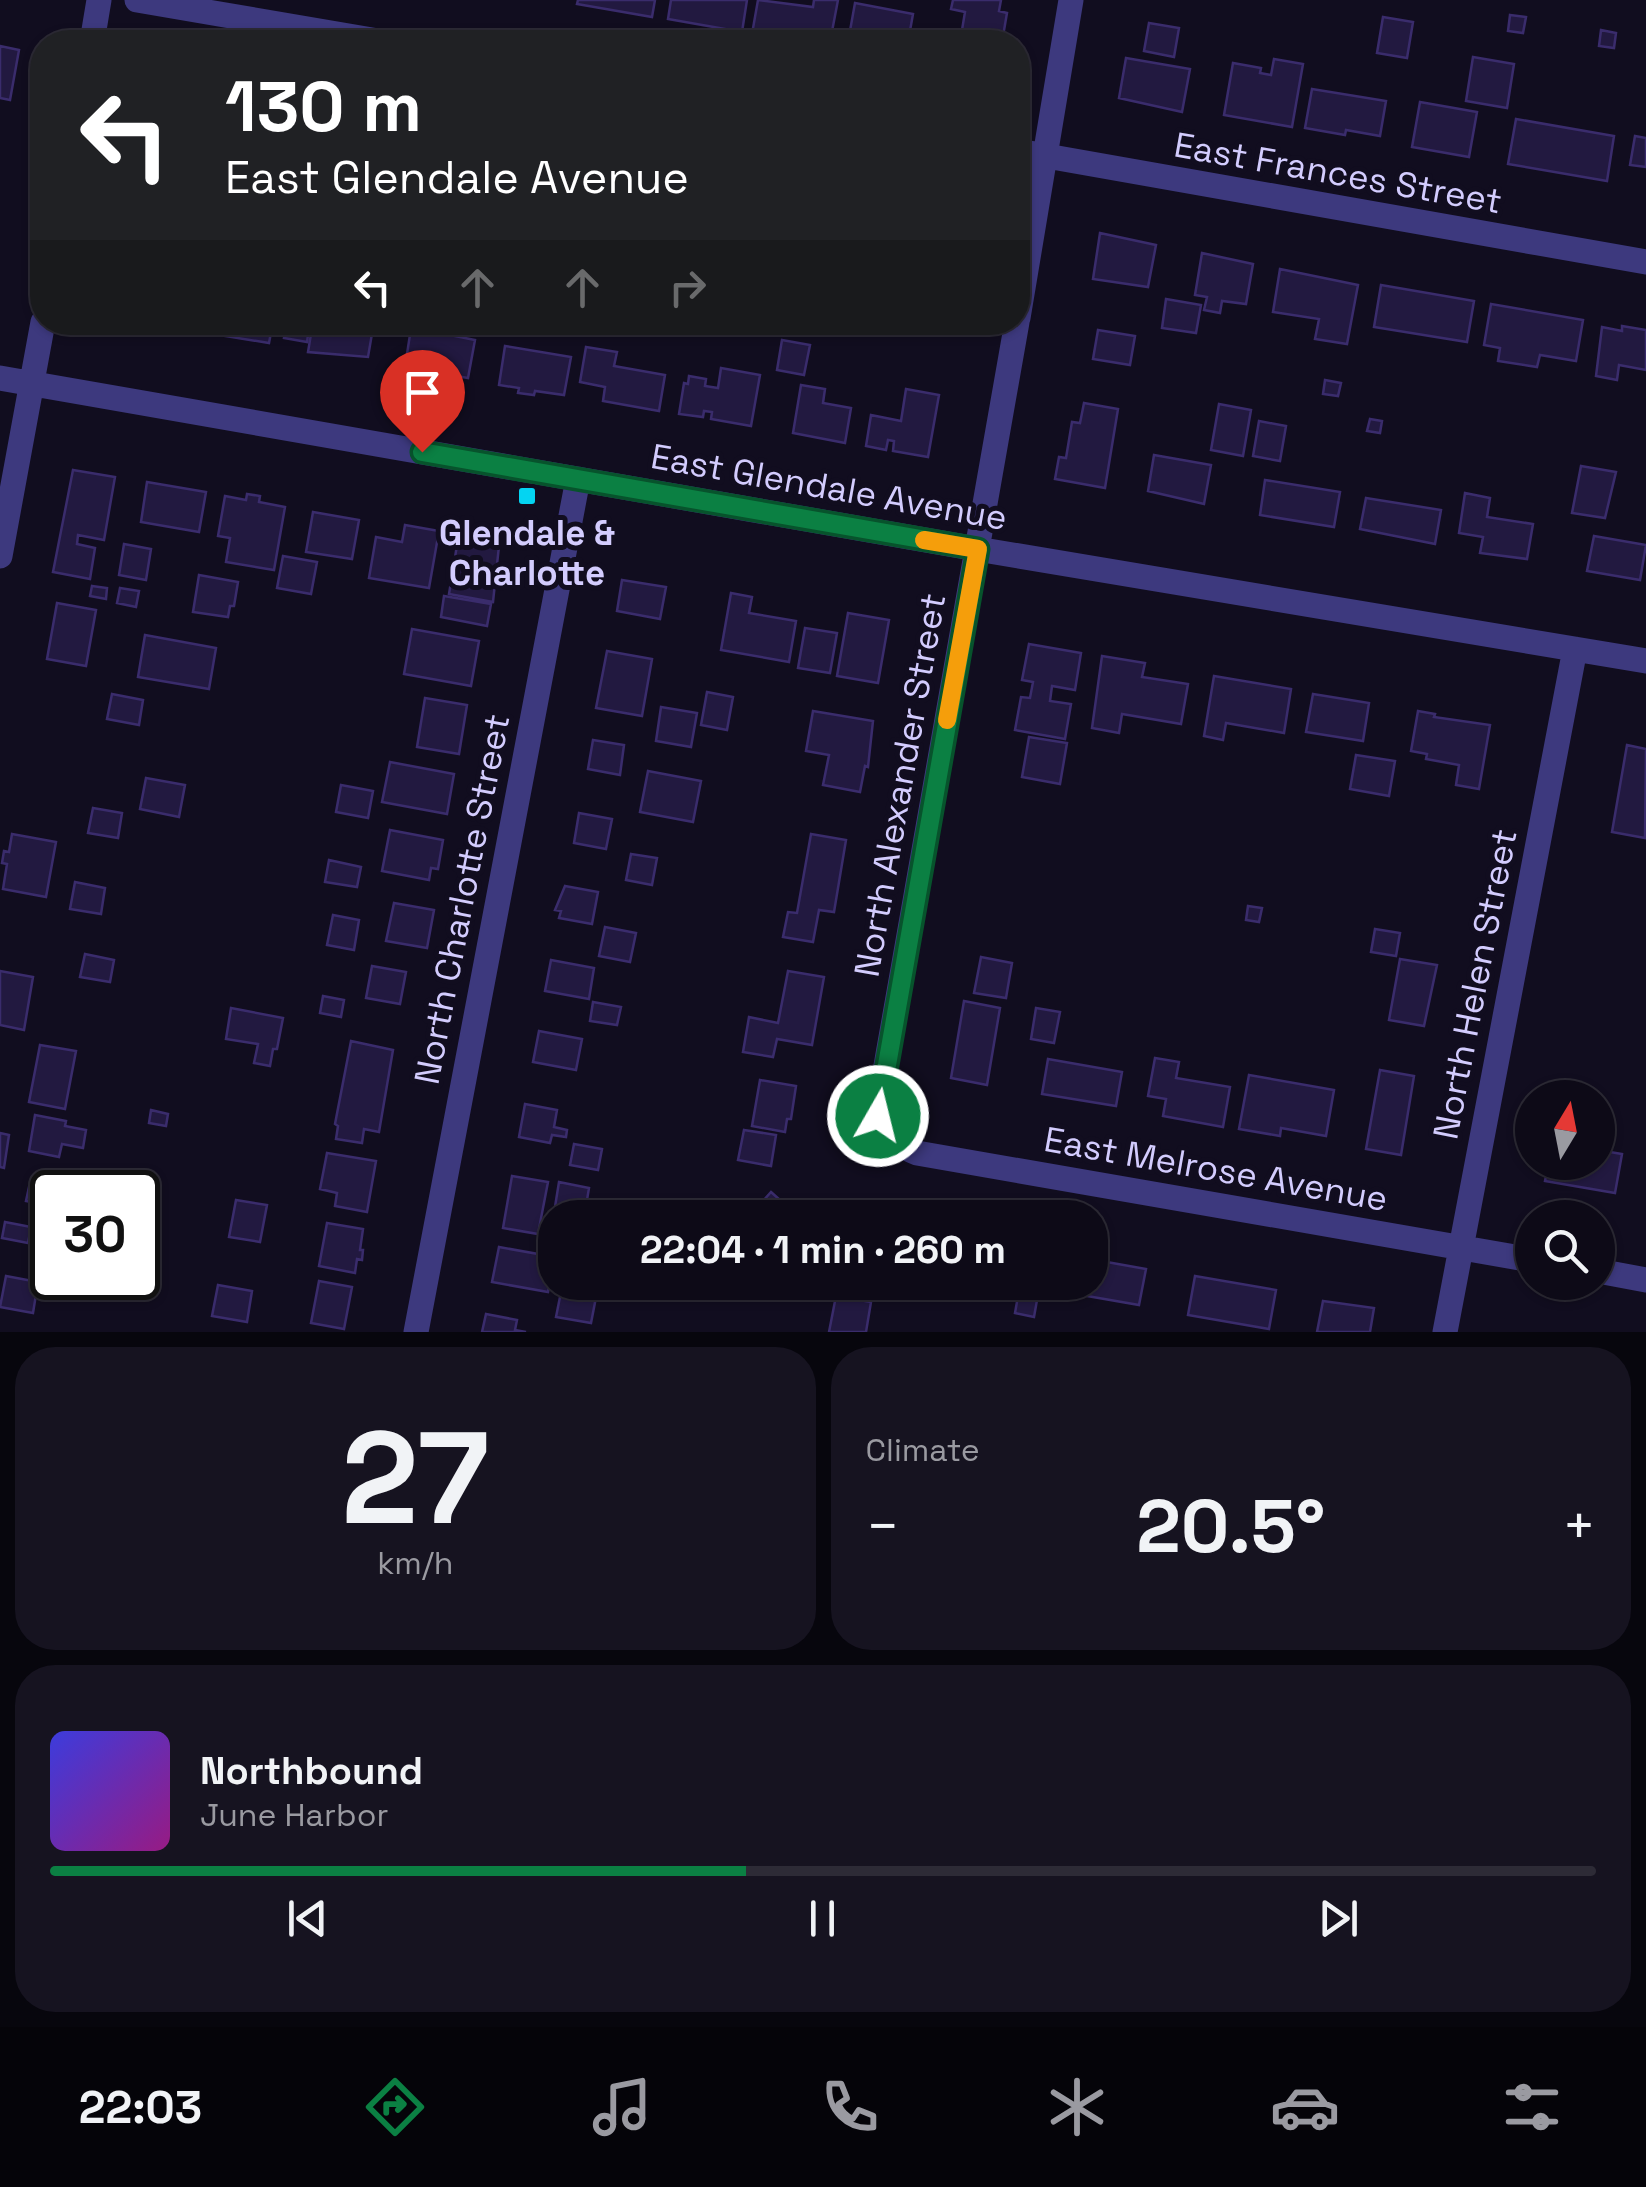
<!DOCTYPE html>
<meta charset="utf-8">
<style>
:root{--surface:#0d0a17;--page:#161320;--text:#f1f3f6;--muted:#9a9aa1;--line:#2d2b36;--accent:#0b8043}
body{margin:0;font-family:"Space Grotesk",sans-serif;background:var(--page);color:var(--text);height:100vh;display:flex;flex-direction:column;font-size:38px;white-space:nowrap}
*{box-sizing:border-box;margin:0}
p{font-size:32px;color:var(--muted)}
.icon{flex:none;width:55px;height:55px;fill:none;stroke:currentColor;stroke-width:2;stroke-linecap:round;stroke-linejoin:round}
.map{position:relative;height:1332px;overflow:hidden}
.side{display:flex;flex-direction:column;gap:15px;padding:15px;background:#07060d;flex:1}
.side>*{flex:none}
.hud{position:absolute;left:30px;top:30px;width:1000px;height:305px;border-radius:40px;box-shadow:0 2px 8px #0004,0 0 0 2px var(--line);background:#202124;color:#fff;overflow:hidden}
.needle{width:65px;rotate:10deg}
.buttons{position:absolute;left:1515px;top:1080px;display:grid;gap:20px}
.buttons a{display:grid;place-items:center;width:100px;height:100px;border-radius:50%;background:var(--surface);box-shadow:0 2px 8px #0004,0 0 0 2px var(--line);font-size:50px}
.speed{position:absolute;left:30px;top:1170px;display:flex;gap:20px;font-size:50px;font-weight:700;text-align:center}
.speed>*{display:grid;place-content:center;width:130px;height:130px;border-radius:50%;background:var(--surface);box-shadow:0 2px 8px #0004,0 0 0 2px var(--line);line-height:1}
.speed .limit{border:5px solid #111;border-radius:15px;background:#fff;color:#111}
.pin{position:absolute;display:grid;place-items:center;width:85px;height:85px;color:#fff;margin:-102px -42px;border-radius:50% 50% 50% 0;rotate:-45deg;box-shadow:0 0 10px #0007}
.pin .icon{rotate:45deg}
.me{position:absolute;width:110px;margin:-55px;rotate:8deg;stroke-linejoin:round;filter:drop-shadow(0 0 8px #0008)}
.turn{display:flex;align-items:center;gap:35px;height:210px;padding:0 30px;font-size:45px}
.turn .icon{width:130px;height:130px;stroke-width:2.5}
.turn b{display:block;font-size:70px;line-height:85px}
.lanes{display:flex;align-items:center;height:95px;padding:0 30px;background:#0003;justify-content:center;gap:50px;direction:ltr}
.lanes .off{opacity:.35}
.big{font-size:75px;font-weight:600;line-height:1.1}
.side .widget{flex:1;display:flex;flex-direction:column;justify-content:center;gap:15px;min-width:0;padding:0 35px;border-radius:40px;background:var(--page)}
.side .dial{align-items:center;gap:0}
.dial b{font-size:130px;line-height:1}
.song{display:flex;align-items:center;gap:30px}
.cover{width:120px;height:120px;border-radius:15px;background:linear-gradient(135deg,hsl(240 70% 55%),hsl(310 70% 35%))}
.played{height:10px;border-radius:5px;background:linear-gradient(90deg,var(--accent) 45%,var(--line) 45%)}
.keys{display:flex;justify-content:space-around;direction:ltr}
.heat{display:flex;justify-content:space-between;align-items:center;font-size:55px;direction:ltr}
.side .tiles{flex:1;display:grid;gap:15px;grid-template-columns:1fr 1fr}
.widget:last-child{grid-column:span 2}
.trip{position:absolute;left:538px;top:1200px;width:570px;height:100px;border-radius:40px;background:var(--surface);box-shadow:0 2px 8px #0004,0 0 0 2px var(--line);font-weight:600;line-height:100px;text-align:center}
.tab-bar{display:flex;height:160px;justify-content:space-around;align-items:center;background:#050409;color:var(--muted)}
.tab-bar .icon{width:70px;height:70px}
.tab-bar .current{color:var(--accent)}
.tab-bar b{font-size:45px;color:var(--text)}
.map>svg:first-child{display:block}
.building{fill:#221940;stroke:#3a2c6c;stroke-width:2.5}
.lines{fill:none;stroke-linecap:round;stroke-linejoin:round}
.minor{stroke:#3d397e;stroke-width:25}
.route-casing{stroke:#07532c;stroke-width:25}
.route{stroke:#0b8043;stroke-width:18}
.slow{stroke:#f59e0b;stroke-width:18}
.poi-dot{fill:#04d4f2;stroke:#110d1f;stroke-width:4}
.labels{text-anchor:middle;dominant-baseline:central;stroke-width:10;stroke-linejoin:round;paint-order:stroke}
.street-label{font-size:35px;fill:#d3ccfe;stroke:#110d1f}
.poi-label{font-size:35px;font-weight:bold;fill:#d3ccfe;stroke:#110d1f}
</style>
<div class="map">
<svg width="1646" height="1332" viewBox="0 0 1646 1332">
<rect width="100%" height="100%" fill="#110d1f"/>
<path class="building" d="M578 0H655L652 17 577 4Z
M671 0H747L742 32 668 19Z
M758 0 813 7 814 0H838L830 42H803L752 34Z
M953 0H1001L999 11 1007 13 1002 42H960L965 12 951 9Z
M855 3 913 14 908 42H848Z
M1510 15 1526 17 1523 33 1508 31Z
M1383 17 1413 22 1407 58 1377 53Z
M1149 23 1179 28 1174 57 1144 51Z
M1601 30 1616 33 1614 48 1599 46Z
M0 46 19 50 10 100 0 98Z
M1473 57 1514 64 1507 108 1466 101Z
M1126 58 1190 69 1182 112 1119 98Z
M1274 59 1303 64 1292 127 1224 115 1233 63 1261 68 1260 73 1271 75Z
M1312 89 1386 101 1380 136 1346 130 1345 135 1305 128Z
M1420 102 1477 112 1469 157 1412 147Z
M1516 119 1614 136 1607 181 1508 164Z
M1635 136 1646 138V167L1630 165Z
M1100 233 1156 245 1148 287 1093 279Z
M1202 253 1253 264 1246 304 1222 301 1220 313 1204 310 1207 297 1195 295Z
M1280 269 1358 285 1347 344 1315 339 1319 319 1273 312Z
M1381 285 1474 301 1467 342 1374 327Z
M1166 299 1201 305 1196 333 1162 328Z
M1491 304 1583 320 1576 361 1540 355 1537 367 1498 361 1500 348 1484 345Z
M221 322H273L269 343 219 335Z
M287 322H310L307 342 284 338Z
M313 322H374L368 357 308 352Z
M425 322H447L445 334 475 340 468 378 405 367 411 328 423 331Z
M485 322H520L518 332 485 326Z
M1622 326 1646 330V370L1619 365 1617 380 1596 376 1602 327 1622 331Z
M1098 330 1135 336 1130 365 1093 359Z
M782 340 810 345 804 375 777 370Z
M505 346 571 357 564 395 535 391 534 395 518 393 519 388 499 385Z
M586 347 617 352 614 366 665 375 659 411 603 401 605 387 580 382Z
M721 368 760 375 751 426 711 419 712 412 704 411 703 417 679 414 684 383 688 384 689 376 706 379 705 386 718 388Z
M1325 380 1341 383 1338 396 1323 394Z
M801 385 825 389 823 403 851 408 845 443 793 433Z
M906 389 939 395 928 457 893 451 894 441 888 440 886 450 866 446 871 415 901 421Z
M1084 403 1118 409 1105 488 1055 479 1059 457 1066 458 1072 422 1080 423Z
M1219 404 1251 410 1243 456 1211 450Z
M1370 419 1382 421 1380 433 1367 431Z
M1259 421 1286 426 1280 461 1253 456Z
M1154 455 1211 465 1204 504 1148 491Z
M1581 466 1616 472 1605 518 1572 513Z
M73 470 115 477 104 540 78 535 77 544 95 548 90 579 53 572Z
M1265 480 1340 492 1334 527 1260 515Z
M147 482 206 492 199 532 141 522Z
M1465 493 1490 498 1487 517 1533 524 1527 559 1480 553 1483 537 1459 533Z
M247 494 260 496 259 502 285 507 274 570 226 562 230 538 218 536 225 496 246 500Z
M1366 498 1441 510 1435 544 1360 529Z
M313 512 359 520 352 559 306 552Z
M405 525 439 531 429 588 369 578 376 537 402 542Z
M1594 536 1646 545 1640 580 1587 571Z
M458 539 499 546 493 602 449 594Z
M124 544 151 549 146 580 119 575Z
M283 556 317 562 311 594 277 588Z
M199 575 238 582 234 606H230L228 617 193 612Z
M622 580 666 587 660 619 617 611Z
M92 586 107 588 106 599 90 596Z
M120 588 139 591 136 607 117 603Z
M731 593 752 597 749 613 796 621 789 662 721 650Z
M444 596 491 604 487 626 441 617Z
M57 603 96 610 86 666 47 659Z
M848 613 889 620 878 683 837 676Z
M805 628 837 633 830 673 798 668Z
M412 629 479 641 471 686 404 674Z
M145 635 216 648 209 689 138 677Z
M1029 644 1081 653 1075 690 1052 686 1050 701 1071 704 1065 739 1015 730 1021 697 1030 698 1033 682 1022 680Z
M607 651 652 659 642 716 596 708Z
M1102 656 1145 663 1142 677 1188 684 1181 724 1122 714 1119 733 1092 728Z
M1214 676 1291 689 1284 733 1226 723 1223 740 1204 736Z
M707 692 733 697 727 730 701 725Z
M112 694 143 700 139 725 107 719Z
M1313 694 1369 703 1363 741 1306 732Z
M425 698 467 705 459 754 417 747Z
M661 707 697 713 691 747 656 741Z
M813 711 873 721 868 767 865 766 860 792 823 785 829 755 806 751Z
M1418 711 1435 714 1434 717 1490 725 1479 789 1456 785 1459 765 1426 759 1427 754 1411 751Z
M1029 737 1067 743 1060 784 1022 777Z
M593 740 624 745 620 775 588 769Z
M1627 745 1646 749 1645 838 1612 832Z
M1356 755 1395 761 1389 796 1350 789Z
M390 762 454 774 447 814 382 802Z
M648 771 701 781 693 822 640 812Z
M146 778 185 785 179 817 140 809Z
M341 785 373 791 368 818 336 812Z
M93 808 122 813 118 838 88 833Z
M579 813 612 819 606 849 574 843Z
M390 830 443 840 438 869 431 868 429 880 382 871Z
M12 834 56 842 46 897 3 889 7 864 2 863 4 851 9 852Z
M811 834 846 840 834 912 819 910 813 942 783 937 788 912 797 913Z
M631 854 657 858 652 885 626 880Z
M329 860 361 867 357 887 325 882Z
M75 882 105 888 101 914 70 909Z
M565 886 598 892 592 924 559 918 561 911 555 910Z
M394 903 434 910 427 948 386 941Z
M1248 906 1262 908 1259 922 1246 920Z
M333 915 359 920 354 950 327 945Z
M605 927 636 933 630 962 599 956Z
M1375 929 1400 933 1396 956 1371 952Z
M85 954 114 960 110 982 80 977Z
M981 957 1012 963 1006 998 974 993Z
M1400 959 1437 965 1424 1026 1389 1020Z
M551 960 594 968 589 999 545 991Z
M372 966 406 972 400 1004 366 998Z
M0 971 33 977 24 1030 0 1025Z
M788 971 824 977 812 1045 777 1039 773 1057 743 1052 749 1017 778 1023Z
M323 996 344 1000 341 1017 320 1013Z
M964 1001 1000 1008 987 1085 951 1078Z
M593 1002 621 1007 617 1025 590 1021Z
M231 1008 283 1018 277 1049H273L270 1066 254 1063 258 1044 226 1039Z
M1036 1008 1060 1012 1054 1043 1031 1039Z
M539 1031 582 1039 576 1070 533 1062Z
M351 1041 393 1050 379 1132 364 1129 362 1143 336 1139 338 1126 335 1124Z
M40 1045 76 1051 65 1109 29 1102Z
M1155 1058 1179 1062 1176 1078 1230 1087 1223 1127 1163 1116 1166 1099 1148 1096Z
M1048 1059 1122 1072 1116 1106 1042 1094Z
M1380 1070 1414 1076 1401 1155 1366 1149Z
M1249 1075 1334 1090 1326 1136 1281 1128 1280 1136 1239 1129Z
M760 1080 796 1086 791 1119H787L785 1132 752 1126Z
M525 1104 557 1110 554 1127 567 1130 566 1137 552 1135 550 1143 519 1137Z
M151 1110 168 1114 166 1126 149 1123Z
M35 1115 66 1121 65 1126 86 1130 83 1148 62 1144 59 1157 29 1151Z
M744 1130 776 1135 771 1166 738 1160Z
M0 1133 9 1135 4 1168 0 1167Z
M574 1144 602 1149 598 1170 570 1165Z
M1598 1150 1622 1154 1615 1193 1545 1181 1549 1162H1598Z
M327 1153 376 1161 367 1212 335 1206 337 1193 320 1189Z
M512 1176 548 1182 538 1234 503 1228Z
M559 1182 589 1188 584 1218 554 1213Z
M29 1187 44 1190 42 1204 26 1201Z
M771 1192 791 1210 793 1208 803 1218H748Z
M236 1200 267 1205 260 1242 229 1237Z
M5 1222 31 1227 28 1243 2 1238Z
M327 1223 363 1229 360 1250H363L362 1260 357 1259 355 1273 319 1266Z
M499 1247 555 1257 548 1292 492 1282Z
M1090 1259 1146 1269 1139 1305 1064 1292 1066 1282H1090Z
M6 1276 38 1282 33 1313 0 1307Z
M1195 1276 1276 1290 1269 1329 1188 1315Z
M319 1281 352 1287 344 1329 311 1323Z
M563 1282 598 1287 591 1323 556 1317Z
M218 1285 252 1291 247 1322 212 1316Z
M1020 1285 1039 1289 1034 1317 1015 1313Z
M836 1296 871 1302 866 1332H829Z
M1323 1301 1374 1308 1370 1332H1317Z
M486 1314 517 1320 515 1330 526 1332H482Z"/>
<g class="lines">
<path class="minor" d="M137 0 384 42
M92 42 99 0
M1018 151 1646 262
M1018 318 1071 0
M1017 322 881 1094C877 1126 888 1141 917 1153L1532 1260
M0 378 977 549 1646 661
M0 556 43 322
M1598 1271 1646 1280
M416 1332 578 479
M1445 1332 1575 649"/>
</g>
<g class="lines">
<g class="route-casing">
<path id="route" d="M422 452 978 549 878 1116"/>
</g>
<use href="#route" class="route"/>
<path class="slow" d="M924 540 978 549 947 720"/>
</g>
<rect class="poi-dot" x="517" y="486" width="20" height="20" rx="5"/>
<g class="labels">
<g class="street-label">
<text transform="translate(1338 173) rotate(10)">East Frances Street</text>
<text transform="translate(829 487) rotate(10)">East Glendale Avenue</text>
<text transform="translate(900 785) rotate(-80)">North Alexander Street</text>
<text transform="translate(462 899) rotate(-79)">North Charlotte Street</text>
<text transform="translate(1475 984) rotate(-79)">North Helen Street</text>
<text transform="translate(1216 1169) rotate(10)">East Melrose Avenue</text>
</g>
<g class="poi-label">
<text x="527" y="533">Glendale &amp;<tspan x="527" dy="40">Charlotte</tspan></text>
</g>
</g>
</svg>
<div class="buttons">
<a><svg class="needle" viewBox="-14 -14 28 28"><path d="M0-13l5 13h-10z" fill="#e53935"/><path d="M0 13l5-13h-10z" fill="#9a9aa1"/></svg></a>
<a><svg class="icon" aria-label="search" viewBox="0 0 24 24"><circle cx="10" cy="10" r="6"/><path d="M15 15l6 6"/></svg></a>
</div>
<div class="speed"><div class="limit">30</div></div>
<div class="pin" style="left:422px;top:452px;background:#d93025"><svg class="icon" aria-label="arrive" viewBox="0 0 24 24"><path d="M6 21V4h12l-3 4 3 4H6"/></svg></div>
<svg class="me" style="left:878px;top:1116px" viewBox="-20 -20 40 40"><circle r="17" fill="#0b8043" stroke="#fff" stroke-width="3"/><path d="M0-11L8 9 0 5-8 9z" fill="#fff"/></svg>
<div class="trip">22:04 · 1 min · 260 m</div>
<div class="hud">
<div class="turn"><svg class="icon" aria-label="left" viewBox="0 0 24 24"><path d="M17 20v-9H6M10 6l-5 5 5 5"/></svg><div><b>130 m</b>East Glendale Avenue</div></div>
<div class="lanes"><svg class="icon" aria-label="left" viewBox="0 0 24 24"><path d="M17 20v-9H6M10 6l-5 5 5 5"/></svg><svg class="icon off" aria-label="ahead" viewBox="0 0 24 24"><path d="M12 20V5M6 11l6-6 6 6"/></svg><svg class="icon off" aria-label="ahead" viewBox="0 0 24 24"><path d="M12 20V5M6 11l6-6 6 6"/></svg><svg class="icon off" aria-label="right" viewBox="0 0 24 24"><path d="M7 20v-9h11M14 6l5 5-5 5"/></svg></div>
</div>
</div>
<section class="side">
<div class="tiles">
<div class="widget dial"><b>27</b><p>km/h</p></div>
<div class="widget"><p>Climate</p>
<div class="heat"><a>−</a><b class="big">20.5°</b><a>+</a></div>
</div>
<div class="widget">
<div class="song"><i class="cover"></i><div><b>Northbound</b><p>June Harbor</p></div></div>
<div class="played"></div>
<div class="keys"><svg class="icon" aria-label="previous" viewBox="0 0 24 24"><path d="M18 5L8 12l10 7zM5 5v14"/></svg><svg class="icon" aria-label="pause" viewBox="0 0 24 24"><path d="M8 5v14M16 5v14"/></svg><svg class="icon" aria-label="next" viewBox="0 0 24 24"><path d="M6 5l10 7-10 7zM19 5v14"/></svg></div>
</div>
</div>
</section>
<nav class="tab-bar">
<b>22:03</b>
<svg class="icon current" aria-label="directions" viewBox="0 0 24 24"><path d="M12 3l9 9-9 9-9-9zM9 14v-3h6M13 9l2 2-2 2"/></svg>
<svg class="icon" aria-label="music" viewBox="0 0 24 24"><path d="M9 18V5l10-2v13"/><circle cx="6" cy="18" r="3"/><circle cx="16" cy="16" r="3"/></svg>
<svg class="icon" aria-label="phone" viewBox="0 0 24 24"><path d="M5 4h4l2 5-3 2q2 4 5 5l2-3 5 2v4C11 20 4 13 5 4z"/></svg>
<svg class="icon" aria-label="climate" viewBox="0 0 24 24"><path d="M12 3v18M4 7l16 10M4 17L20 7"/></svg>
<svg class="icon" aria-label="car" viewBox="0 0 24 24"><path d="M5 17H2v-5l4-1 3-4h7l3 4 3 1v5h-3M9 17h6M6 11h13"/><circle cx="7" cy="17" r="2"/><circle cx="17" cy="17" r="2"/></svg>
<svg class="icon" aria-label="filters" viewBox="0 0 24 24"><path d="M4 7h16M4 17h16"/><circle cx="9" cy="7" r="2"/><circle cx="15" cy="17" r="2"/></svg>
</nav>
